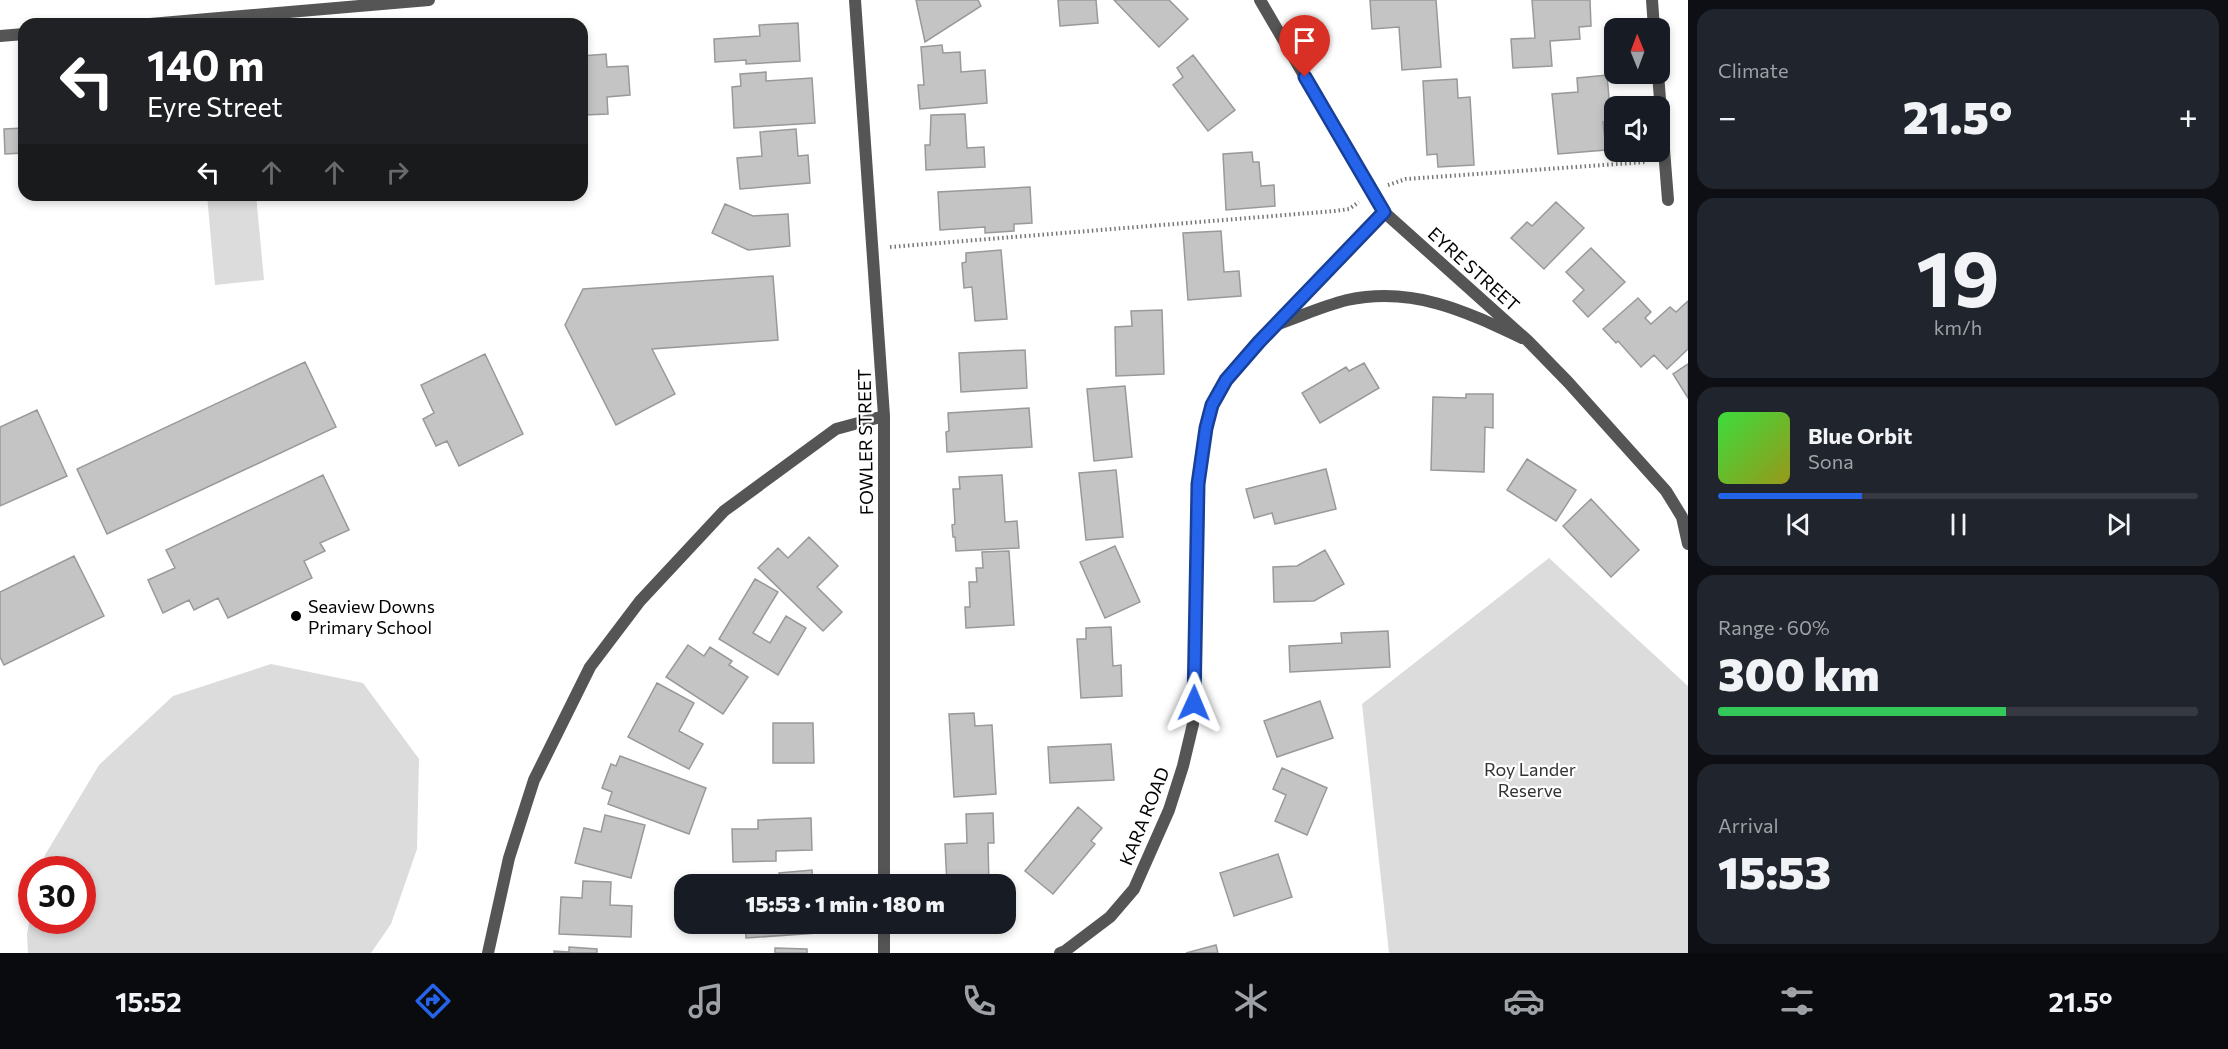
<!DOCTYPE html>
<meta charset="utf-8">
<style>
:root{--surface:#171b24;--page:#20242c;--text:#f1f3f6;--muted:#9ea1a6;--line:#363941;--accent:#2563eb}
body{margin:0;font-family:Commissioner,sans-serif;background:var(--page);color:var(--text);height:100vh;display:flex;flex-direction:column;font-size:22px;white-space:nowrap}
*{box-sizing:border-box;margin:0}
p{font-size:20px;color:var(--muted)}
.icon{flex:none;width:33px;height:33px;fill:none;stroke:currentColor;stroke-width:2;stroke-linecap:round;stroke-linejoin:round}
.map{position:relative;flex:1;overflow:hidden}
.sheet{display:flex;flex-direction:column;gap:9px;padding:9px;background:#0d0f14;width:540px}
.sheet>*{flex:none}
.guide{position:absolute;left:18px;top:18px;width:570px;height:183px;border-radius:18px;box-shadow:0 3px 9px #0003;background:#202124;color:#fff;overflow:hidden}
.needle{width:39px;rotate:359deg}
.buttons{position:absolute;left:1604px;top:18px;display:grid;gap:12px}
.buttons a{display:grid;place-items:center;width:66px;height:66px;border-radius:12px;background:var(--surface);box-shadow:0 3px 9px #0003;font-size:30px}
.speed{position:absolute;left:18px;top:856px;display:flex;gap:12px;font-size:30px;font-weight:700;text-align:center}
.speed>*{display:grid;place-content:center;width:78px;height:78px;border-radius:50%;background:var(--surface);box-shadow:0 3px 9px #0003;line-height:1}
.speed .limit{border:9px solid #d22;background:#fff;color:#111}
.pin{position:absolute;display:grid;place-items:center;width:51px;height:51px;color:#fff;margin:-62px -26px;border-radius:50% 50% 50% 0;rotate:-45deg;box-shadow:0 0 6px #0007}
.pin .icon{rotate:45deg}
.me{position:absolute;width:66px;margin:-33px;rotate:1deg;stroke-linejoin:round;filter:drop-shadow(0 0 4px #0008)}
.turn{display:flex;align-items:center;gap:21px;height:126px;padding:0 30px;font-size:27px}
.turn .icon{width:78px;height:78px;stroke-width:2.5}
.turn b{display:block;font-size:42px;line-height:51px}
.lanes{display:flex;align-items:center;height:57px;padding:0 30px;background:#0003;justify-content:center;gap:30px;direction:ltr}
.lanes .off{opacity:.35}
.big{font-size:45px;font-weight:800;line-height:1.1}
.sheet .card{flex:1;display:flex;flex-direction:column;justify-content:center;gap:9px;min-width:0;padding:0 21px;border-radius:18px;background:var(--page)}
.sheet .dial{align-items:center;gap:0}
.dial b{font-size:78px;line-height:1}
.song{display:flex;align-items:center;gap:18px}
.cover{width:72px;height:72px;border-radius:9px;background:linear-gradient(135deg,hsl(120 70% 55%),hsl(60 70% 35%))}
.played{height:6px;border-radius:3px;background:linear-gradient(90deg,var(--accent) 30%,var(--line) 30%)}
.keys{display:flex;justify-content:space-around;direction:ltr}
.heat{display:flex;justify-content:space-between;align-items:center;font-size:33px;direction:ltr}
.charge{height:9px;border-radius:4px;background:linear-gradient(90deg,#34c759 60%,var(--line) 0)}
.trip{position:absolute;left:674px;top:874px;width:342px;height:60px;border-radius:18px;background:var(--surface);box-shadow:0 3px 9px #0003;font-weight:800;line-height:60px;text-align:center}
.tabs{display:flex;height:96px;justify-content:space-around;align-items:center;background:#090b0e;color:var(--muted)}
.tabs .icon{width:42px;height:42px}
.tabs .active{color:var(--accent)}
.tabs b{font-size:27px;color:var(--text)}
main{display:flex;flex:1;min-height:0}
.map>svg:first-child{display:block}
.green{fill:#dcdcdc}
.building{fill:#c4c4c4;stroke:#999;stroke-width:1.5}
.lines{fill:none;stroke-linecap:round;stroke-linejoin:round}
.path{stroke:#777;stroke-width:4;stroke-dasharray:1.5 3;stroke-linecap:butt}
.service{stroke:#555;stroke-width:12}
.minor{stroke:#555;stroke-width:12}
.route-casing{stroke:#184099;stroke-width:15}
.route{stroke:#2563eb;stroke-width:10}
.poi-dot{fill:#000;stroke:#fff;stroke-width:2}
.labels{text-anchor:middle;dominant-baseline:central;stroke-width:4.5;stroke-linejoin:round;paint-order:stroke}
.street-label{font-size:18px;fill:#000;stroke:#fff}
.poi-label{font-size:18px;fill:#000;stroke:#fff;text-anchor:start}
.park-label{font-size:18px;fill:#333;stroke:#fff}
</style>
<main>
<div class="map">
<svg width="1688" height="953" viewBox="0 0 1688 953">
<rect width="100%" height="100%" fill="#fff"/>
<path class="green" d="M207 195H256L264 280 215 285Z
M1549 558 1688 686V953H1389L1362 704Z
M271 664 363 683 419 759 417 849 391 924 371 953H28L27 934 31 914 32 921H82V870H41L45 855 99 765 173 696Z"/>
<path class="building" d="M916 0H978L981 6 925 42Z
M1058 0H1096L1098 23 1060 26Z
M1114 0H1169L1188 19 1159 47Z
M1370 0H1436L1441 67 1402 70 1399 27 1372 29Z
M1532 0H1590L1591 26 1579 27 1580 39 1550 41 1552 66 1513 68 1511 39 1535 38Z
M798 23 800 61 746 64V60L715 62 714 39 760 36 759 25Z
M942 45 943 53 960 52 961 72 985 70 987 103 920 109 918 85H924L921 47Z
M606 54 607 67 628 66 630 95 607 97 608 114 584 115 582 56Z
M1193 55 1235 110 1208 131 1173 85 1183 77 1177 68Z
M766 72V81L812 78 815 123 734 128 732 87 741 86 740 74Z
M1607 75 1611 121 1603 122 1606 150 1558 154 1552 94 1578 92 1577 78Z
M1457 79 1458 98 1470 97 1474 165 1438 167 1437 154 1427 155 1423 81Z
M965 114 967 148 984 147 985 167 926 170 925 145H930L931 115Z
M24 128V153L5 154 4 129Z
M796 129 798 156 808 155 810 183 740 189 737 158 762 156 760 132Z
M1252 152 1253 162H1259L1261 186 1274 185 1275 206 1226 210 1223 154Z
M1030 187 1032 223 1014 224V231L985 233V227L940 230 938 192Z
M1556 202 1584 228 1544 269 1511 238 1527 222 1532 226Z
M725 204 753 216 788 214 790 246 748 250 712 233Z
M1221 231 1224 272 1239 271 1241 296 1188 300 1183 233Z
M1591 248 1625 282 1588 317 1573 301 1584 290 1566 272Z
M1001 250 1007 319 975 321 972 287 964 288 962 263 966 262V253Z
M773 276 778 340 652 349 675 394 616 425 565 325 583 289Z
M1638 298 1651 312 1645 318 1651 324 1670 307 1676 312 1688 301V349L1667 369 1654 355 1641 367 1618 341 1616 343 1603 329Z
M1162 310 1164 374 1116 376 1115 327 1132 326 1131 311Z
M1025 350 1027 388 961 392 959 353Z
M485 354 523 434 459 466 447 441 436 446 423 419 434 413 421 385Z
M305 362 336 427 107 534 77 469Z
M1364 363 1379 388 1320 423 1302 393 1346 367 1349 371Z
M1688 364V398L1673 374Z
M1125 386 1132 457 1094 461 1087 389Z
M1466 394H1493V428L1485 427 1484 472 1431 470 1433 397 1466 398Z
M1029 408 1032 447 947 452 946 432 949 431 948 413Z
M37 410 67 476 0 506V427Z
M1527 459 1576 490 1556 521 1507 490Z
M1326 469 1336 509 1275 524 1272 513 1254 518 1246 489Z
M1116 470 1123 537 1086 540 1079 473Z
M323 475 349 530 320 543 325 551 304 561 312 578 228 618 218 598 194 610 189 600 163 613 148 580 175 568 166 550Z
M1002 475 1005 522 1017 521 1019 548 956 551 955 537H953L952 525 955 524 953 489H960L959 477Z
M1591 499 1639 550 1611 577 1563 526Z
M809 537 838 566 817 587 842 612 823 631 758 568 778 548 788 558Z
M1115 546 1140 602 1105 618 1080 562Z
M1325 550 1344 584 1314 601 1274 602 1273 567 1297 566Z
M1009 551 1014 625 966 628 965 607H970L969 582H977L976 568H983L982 552Z
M74 556 104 616 4 665 0 657V592Z
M755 579 778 592 753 633 770 643 786 616 806 628 778 675 719 639Z
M1111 627 1113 666 1121 665 1122 696 1081 698 1077 639H1086V628Z
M1388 631 1390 667 1290 672 1289 646 1342 643 1341 633Z
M688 645 704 656 710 647 732 661 729 665 748 677 723 714 666 677Z
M657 683 694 703 679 731 703 744 689 769 628 737Z
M1320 701 1333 738 1277 757 1264 721Z
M974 713 975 726 992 725 996 794 954 797 949 714Z
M773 723H813L814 763H773Z
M1111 744 1114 780 1050 783 1048 747Z
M620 756 706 788 689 834 608 804 612 792 602 788 611 764 616 766Z
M1282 768 1327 788 1307 835 1275 821 1286 795 1273 789Z
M1078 807 1102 828 1091 841 1095 844 1053 894 1025 871Z
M993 813 994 843H988L989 885H947L945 844 967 843 966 814Z
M605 815 645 825 631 878 575 863 584 828 601 832Z
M811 818 812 850 776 851V861L733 862 732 829H758V820Z
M1278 854 1292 897 1234 916 1220 873Z
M812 870 813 885H780L779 873Z
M583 881 611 882 610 905 632 906 631 937 559 934 561 897 582 898Z
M745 924H816L817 933 746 938Z
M1216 945 1218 953H1186Z
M569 947 597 949V953H554V951L569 952Z
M775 948 807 949V953H775Z"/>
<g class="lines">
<path class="path" d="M1388 185 1406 179 1646 162
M890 247 1335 211 1349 209 1359 202"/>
<path class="service" d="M1278 324C1301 316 1323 306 1347 300 1413 286 1465 311 1522 338"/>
<path class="minor" d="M855 0 884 416V885
M1260 0 1384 212 1528 341 1568 382 1666 491 1682 517 1688 544
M1652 0 1654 28
M150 24 429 0
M0 36 24 34
M1658 74 1668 200
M488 953 509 858 534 780 590 667 640 601 724 511 836 429 884 416
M884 953V924
M1060 953 1065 951 1110 917 1134 889 1169 810 1183 766 1193 724 1198 484 1206 428 1212 405 1226 380 1259 342 1384 212"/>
</g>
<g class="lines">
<g class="route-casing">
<path id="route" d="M1194 703 1198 484 1206 428 1212 405 1226 380 1259 342 1384 212 1305 77"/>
</g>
<use href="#route" class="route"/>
</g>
<circle class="poi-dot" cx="296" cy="616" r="6"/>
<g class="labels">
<g class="street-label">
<text transform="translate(1474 269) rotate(42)">EYRE STREET</text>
<text transform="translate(865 442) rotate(-91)">FOWLER STREET</text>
<text transform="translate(1144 816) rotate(-68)">KARA ROAD</text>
</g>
<g class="poi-label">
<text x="308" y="606">Seaview Downs<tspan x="308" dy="21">Primary School</tspan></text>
</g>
<g class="park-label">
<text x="1530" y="769">Roy Lander<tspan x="1530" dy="21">Reserve</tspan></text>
</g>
</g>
</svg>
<div class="buttons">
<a><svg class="needle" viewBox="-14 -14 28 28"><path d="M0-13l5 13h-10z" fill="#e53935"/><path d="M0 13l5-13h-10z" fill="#9ea1a6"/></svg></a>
<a><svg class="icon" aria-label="sound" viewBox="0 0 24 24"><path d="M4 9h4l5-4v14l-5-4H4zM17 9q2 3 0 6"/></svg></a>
</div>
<div class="speed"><div class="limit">30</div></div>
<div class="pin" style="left:1305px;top:77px;background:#d93025"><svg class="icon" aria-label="arrive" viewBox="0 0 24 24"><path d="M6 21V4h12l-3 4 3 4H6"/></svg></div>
<svg class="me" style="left:1194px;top:703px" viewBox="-20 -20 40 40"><path d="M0-17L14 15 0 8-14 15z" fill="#2563eb" stroke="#fff" stroke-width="4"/></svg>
<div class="trip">15:53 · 1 min · 180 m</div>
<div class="guide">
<div class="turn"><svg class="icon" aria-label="left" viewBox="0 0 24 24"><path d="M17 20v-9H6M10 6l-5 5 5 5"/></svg><div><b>140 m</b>Eyre Street</div></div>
<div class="lanes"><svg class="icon" aria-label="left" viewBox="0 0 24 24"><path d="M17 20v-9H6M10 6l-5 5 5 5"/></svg><svg class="icon off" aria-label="ahead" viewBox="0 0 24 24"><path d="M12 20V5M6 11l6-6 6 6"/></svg><svg class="icon off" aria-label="ahead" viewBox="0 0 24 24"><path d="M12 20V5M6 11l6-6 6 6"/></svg><svg class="icon off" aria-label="right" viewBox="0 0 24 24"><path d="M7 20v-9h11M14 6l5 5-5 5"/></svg></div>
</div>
</div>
<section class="sheet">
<div class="card"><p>Climate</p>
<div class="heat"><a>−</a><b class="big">21.5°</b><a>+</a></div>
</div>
<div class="card dial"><b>19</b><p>km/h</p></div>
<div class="card">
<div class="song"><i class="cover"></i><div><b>Blue Orbit</b><p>Sona</p></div></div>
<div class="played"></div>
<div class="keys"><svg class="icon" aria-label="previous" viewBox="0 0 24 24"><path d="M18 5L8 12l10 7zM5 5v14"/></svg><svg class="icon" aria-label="pause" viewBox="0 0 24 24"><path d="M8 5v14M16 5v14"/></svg><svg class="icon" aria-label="next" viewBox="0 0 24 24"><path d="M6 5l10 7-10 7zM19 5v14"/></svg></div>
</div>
<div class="card"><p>Range · 60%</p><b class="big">300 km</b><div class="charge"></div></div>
<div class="card"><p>Arrival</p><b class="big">15:53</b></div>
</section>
</main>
<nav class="tabs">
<b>15:52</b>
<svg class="icon active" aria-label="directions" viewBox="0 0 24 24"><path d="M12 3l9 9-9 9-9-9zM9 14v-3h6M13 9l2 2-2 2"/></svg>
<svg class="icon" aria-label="music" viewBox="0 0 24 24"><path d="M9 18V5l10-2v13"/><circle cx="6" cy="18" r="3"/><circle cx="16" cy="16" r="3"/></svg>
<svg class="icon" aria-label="phone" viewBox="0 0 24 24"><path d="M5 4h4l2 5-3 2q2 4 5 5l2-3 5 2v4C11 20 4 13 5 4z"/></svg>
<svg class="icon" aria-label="climate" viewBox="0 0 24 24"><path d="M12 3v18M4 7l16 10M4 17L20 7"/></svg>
<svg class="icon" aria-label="car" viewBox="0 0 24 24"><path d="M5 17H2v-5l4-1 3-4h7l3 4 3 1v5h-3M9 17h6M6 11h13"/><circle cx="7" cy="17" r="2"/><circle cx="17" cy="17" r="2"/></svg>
<svg class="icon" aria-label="filters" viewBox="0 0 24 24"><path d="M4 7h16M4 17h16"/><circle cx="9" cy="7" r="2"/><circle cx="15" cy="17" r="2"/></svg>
<b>21.5°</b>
</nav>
